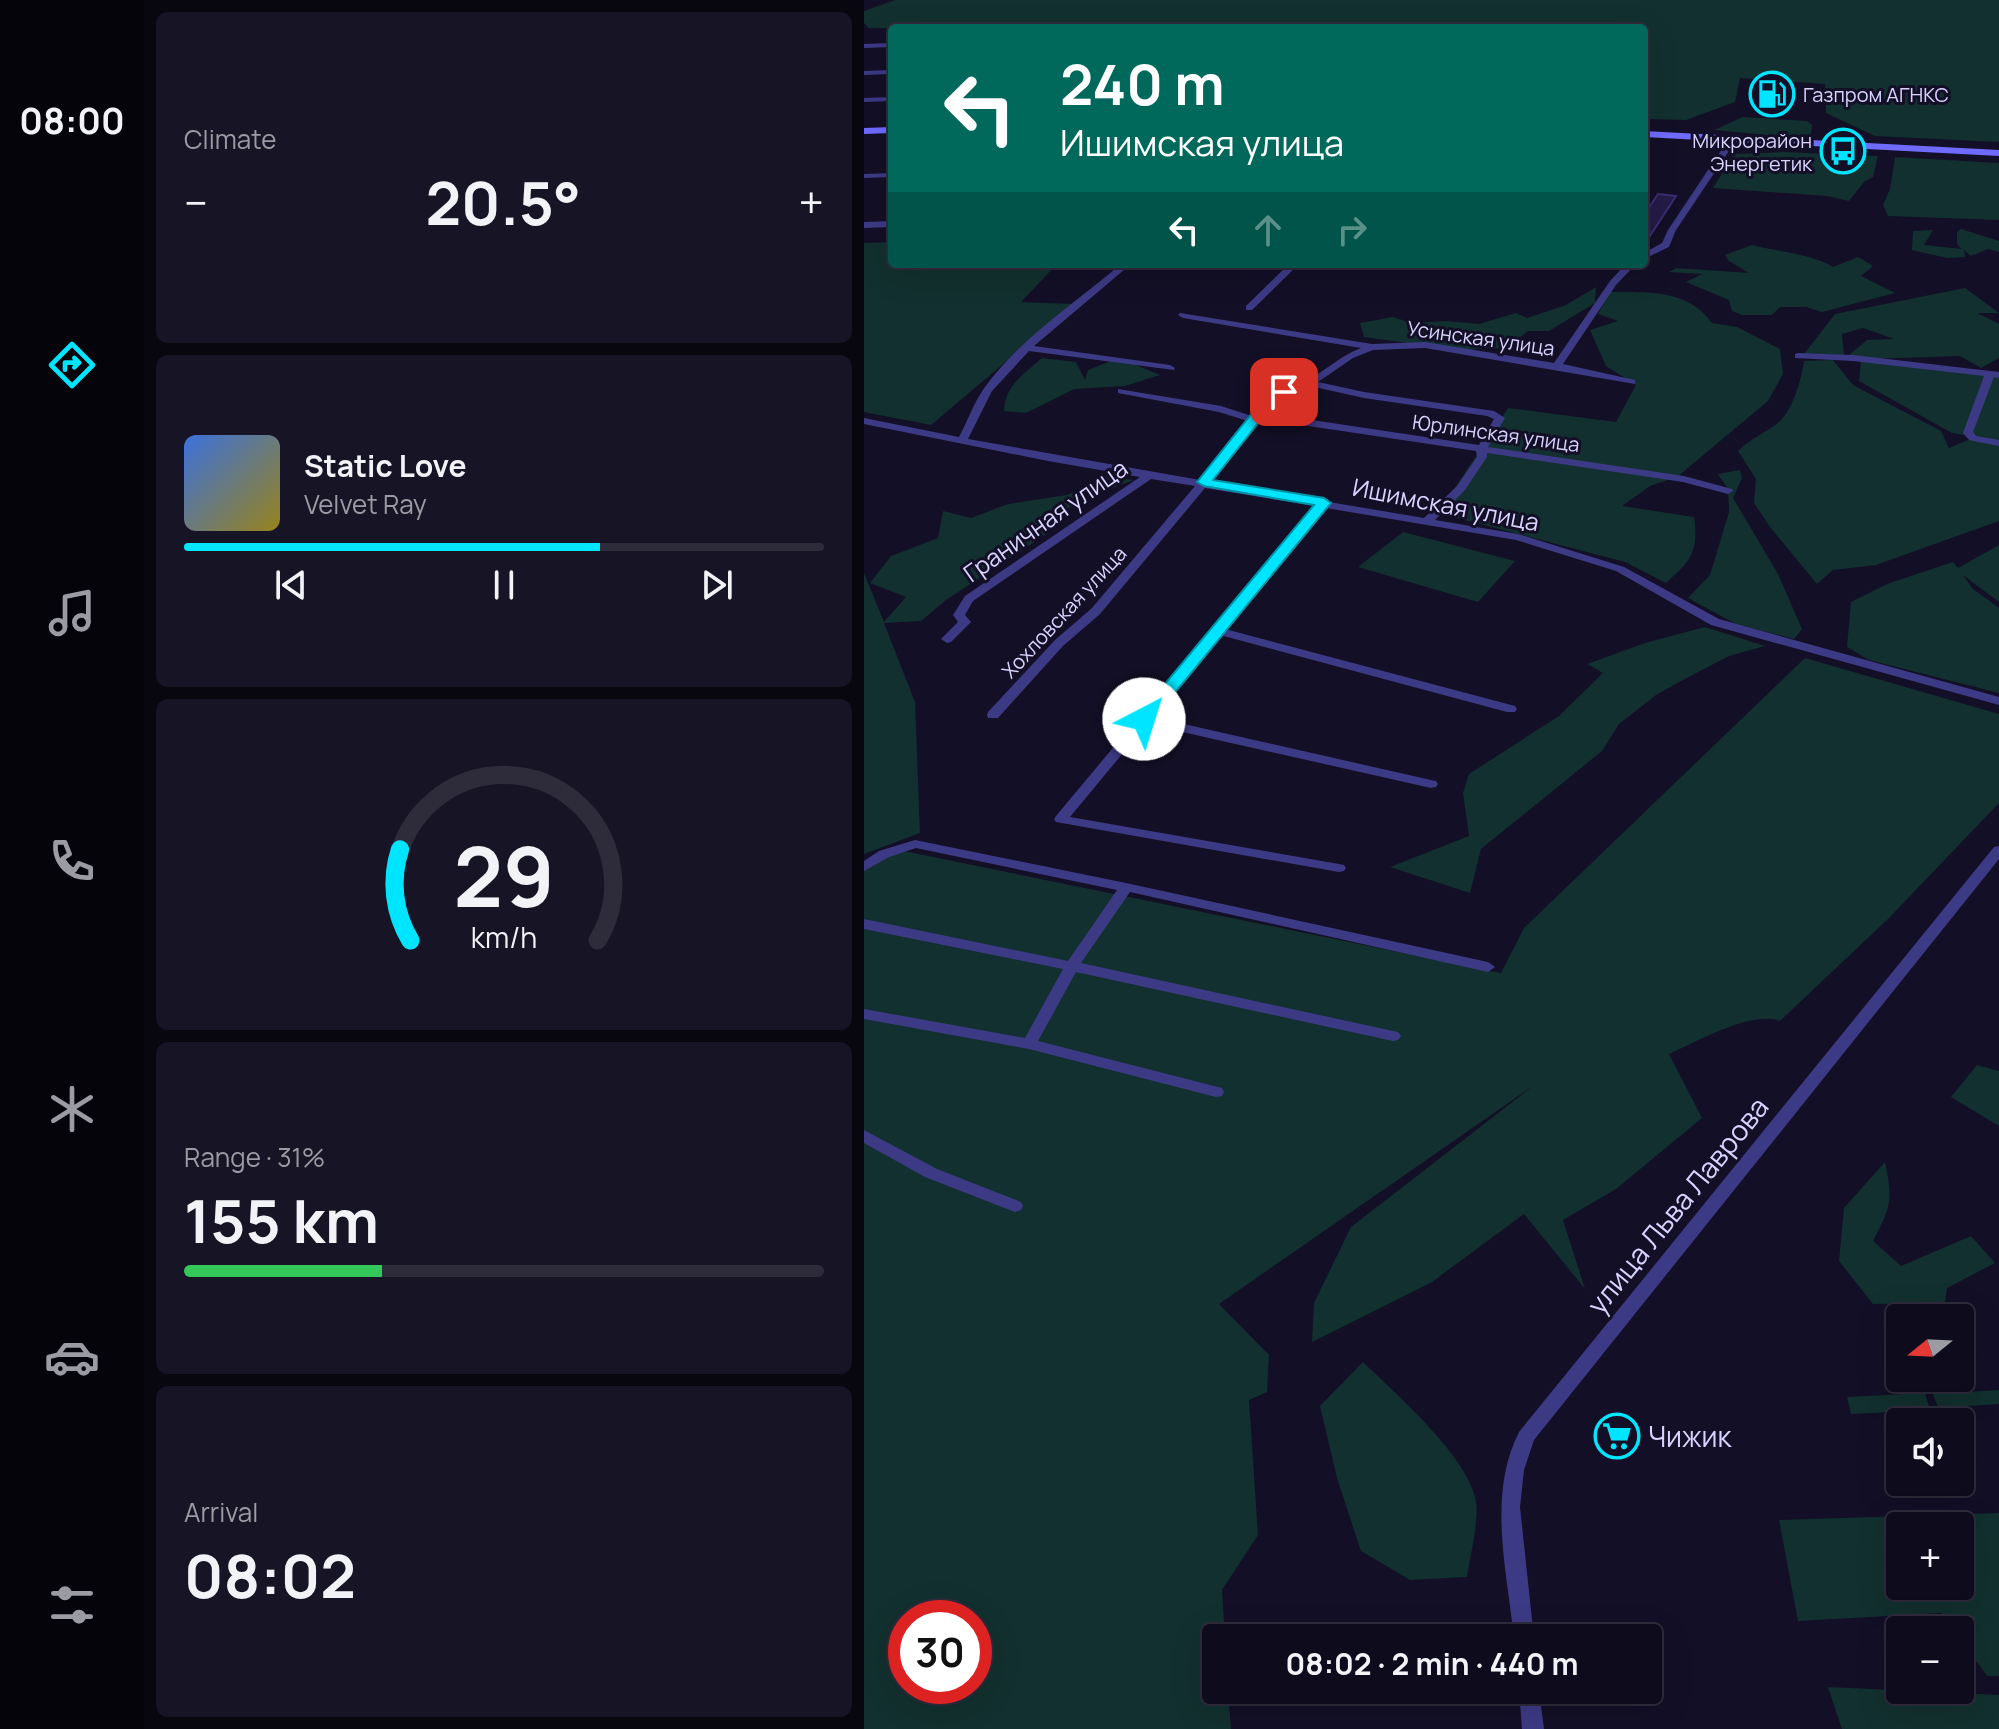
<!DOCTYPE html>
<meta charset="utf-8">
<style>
:root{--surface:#0e0b1c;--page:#171425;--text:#f1f3f6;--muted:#9b9ba3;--line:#2e2b3b;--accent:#00e5ff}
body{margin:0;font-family:Manrope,sans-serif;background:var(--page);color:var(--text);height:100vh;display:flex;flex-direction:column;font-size:30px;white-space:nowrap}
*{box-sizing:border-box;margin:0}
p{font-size:26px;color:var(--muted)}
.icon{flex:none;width:44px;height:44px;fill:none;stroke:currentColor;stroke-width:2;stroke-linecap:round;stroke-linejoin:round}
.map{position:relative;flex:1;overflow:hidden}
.panel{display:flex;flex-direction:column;gap:12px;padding:12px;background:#08060f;width:720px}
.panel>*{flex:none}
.guide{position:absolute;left:24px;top:24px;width:760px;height:244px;border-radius:8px;box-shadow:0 8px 32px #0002,0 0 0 2px var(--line);background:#00695c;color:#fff;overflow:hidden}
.needle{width:52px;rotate:252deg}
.fabs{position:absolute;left:1022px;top:1304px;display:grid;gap:16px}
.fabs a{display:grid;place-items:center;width:88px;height:88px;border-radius:8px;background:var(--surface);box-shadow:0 8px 32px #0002,0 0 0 2px var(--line);font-size:40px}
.speed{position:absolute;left:24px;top:1600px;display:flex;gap:16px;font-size:40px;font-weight:700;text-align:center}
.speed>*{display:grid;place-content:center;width:104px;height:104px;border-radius:50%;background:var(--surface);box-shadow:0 8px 32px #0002,0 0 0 2px var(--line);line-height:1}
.speed .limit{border:12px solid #d22;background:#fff;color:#111}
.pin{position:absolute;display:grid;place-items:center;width:68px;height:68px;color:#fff;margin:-34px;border-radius:16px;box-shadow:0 4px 12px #0006}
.me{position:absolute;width:88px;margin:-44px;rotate:40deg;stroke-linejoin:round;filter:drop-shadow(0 0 6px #0008)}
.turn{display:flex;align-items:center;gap:28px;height:168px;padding:0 40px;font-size:36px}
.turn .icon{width:104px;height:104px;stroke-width:2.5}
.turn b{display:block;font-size:56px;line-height:68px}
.lanes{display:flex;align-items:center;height:76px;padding:0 40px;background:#0003;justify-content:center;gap:40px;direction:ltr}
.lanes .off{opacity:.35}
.big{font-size:60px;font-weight:700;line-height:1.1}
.panel .tile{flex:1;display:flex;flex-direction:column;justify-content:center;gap:12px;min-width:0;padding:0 28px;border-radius:12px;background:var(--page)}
.panel .dial{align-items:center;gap:0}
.dial svg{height:208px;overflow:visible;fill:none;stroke:var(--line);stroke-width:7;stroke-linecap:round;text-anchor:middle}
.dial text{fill:var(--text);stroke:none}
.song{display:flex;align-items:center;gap:24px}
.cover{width:96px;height:96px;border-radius:12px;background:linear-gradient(135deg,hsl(220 70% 55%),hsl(50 70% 35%))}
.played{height:8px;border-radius:4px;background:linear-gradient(90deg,var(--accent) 65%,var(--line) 65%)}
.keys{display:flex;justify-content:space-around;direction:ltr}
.heat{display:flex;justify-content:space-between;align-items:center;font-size:44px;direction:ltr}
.charge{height:12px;border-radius:6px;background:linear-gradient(90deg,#34c759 31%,var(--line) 0)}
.trip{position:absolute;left:338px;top:1624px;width:460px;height:80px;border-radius:8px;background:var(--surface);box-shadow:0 8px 32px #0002,0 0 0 2px var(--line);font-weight:700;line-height:80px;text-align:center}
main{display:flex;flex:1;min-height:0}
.dock{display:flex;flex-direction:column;width:144px;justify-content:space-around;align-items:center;background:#06040b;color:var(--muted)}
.dock .icon{width:56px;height:56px}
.dock .on{color:var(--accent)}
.dock b{font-size:36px;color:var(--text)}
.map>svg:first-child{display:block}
.green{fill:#12302f;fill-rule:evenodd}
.building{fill:#241b47;stroke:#3b2d73;stroke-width:2}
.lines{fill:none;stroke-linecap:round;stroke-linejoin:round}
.minor{fill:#3d3a85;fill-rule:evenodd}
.secondary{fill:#6f6bff;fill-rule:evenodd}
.route{fill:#00e5ff;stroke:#0095a6;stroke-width:2}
.labels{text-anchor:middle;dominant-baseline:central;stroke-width:6;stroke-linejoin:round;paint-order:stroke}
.far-poi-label{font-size:20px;fill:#d9d4ff;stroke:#130f26;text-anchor:start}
.far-street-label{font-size:20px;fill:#d9d4ff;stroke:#130f26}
.street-label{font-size:24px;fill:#d9d4ff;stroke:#130f26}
.near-street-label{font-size:28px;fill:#d9d4ff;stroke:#130f26}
.near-poi-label{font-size:28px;fill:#d9d4ff;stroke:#130f26;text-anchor:start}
</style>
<main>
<nav class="dock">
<b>08:00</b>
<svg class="icon on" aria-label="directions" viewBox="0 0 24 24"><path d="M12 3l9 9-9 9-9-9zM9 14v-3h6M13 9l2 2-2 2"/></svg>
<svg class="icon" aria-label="music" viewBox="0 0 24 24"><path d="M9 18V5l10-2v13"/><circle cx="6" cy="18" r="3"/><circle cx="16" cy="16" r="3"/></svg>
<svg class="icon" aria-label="phone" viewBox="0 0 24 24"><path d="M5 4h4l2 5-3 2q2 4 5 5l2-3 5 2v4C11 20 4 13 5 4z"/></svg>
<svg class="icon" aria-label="climate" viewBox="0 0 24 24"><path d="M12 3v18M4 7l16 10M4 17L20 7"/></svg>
<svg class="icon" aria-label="car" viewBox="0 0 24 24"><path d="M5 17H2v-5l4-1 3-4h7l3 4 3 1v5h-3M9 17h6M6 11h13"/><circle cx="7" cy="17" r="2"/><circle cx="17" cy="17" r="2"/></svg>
<svg class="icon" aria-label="filters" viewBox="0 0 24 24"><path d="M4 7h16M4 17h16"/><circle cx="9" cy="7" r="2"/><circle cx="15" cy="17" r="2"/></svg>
</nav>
<section class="panel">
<div class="tile"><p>Climate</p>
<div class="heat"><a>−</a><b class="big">20.5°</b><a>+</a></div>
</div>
<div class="tile">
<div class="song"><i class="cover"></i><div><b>Static Love</b><p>Velvet Ray</p></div></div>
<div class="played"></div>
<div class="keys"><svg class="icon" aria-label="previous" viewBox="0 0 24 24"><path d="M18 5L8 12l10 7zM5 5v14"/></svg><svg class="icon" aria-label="pause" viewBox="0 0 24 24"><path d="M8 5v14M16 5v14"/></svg><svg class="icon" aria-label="next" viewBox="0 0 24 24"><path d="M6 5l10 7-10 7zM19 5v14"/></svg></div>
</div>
<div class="tile dial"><svg viewBox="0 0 100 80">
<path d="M14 69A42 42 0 1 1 86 69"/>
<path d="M14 69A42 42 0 0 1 10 34" stroke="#00e5ff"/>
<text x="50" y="56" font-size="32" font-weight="700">29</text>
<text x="50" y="72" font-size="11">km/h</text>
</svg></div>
<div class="tile"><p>Range · 31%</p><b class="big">155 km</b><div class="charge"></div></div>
<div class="tile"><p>Arrival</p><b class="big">08:02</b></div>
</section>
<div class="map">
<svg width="1135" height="1729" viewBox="0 0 1135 1729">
<rect width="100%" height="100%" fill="#130f26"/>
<path class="green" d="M31 0H1135V142L1011 136 962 113 961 84 876 78 871 102 822 120 780 119V28H5L0 23V11Z
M879 117 943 121 948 125 947 134 925 137 850 130Z
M920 152 1014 156 1009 177 1000 182 985 201 963 196 849 188 870 154Z
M1031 157 1135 163V220L1024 216 1019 205 1026 189Z
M1097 229 1135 241V252L1124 249 1107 256 1100 250 1101 257 1083 258 1048 250 1049 231 1069 230 1060 245 1098 249 1093 244V232Z
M28 242V264H193L157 302 210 304 67 425 0 412V243Z
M888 245C911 251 952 255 969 267L994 257 1009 266 997 276 1031 293 958 312 942 307H916L908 315H878L868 311 865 300 822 282 838 274 805 272 812 268 885 273 865 261 861 255Z
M732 287 731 303 685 331H664L643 348 592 350 500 337 496 323 529 317 547 323 582 321 615 324 652 313 663 318 702 305Z
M1101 288 1135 313H1113L1135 324V358L1117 368 1096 356 1004 359 984 356 1003 340 1030 339 999 328 978 334 980 355 940 354 971 314Z
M746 292C784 292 824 289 848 323L873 327 916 349 919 374 904 401 813 477 786 486 758 506 830 517C835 551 827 561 802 583L761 562 574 513 644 408 752 422 772 385 742 366 726 330 754 321 734 314Z
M178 358 212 362 221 380 224 370 255 358 296 375 261 386 210 389 162 413 140 411C141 385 160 374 178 358Z
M969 360 989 385 1077 431 1085 448 1111 437 1088 433 995 381 997 361 1135 377V521L1012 565 969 570 953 584 906 527 890 503 892 479 874 451C886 438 903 433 916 421 930 407 937 380 940 361Z
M876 470 878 478 869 498 914 574 938 629 930 639 872 624 824 598 846 575 865 512 864 489 854 474Z
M243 476 270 480 222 498 191 516 184 533 82 600 57 621 20 623 51 702 56 833 0 854V573L20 622 42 597 6 583 27 556 74 538 79 511 107 518 144 504 203 495Z
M539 532 651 561 614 602 494 567Z
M1135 545V602L1099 575 1109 589 1135 608V693L1005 660 983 647 987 602 1023 584 1089 562 1094 568Z
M841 627 901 646 865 656 817 681 792 695 755 724 738 751 617 849 606 893 526 867 605 836 599 793 605 774 695 716 739 673 723 664 781 643Z
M941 658 1135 714V803L1025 918 916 1021C888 1010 832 1042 805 1054L838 1118 752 1189 699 1220 721 1289 660 1214 568 1282 448 1342 450 1303 487 1227 669 1086 355 1304 405 1355 403 1392 385 1400 394 1535 358 1590 361 1638H352V1690H364L367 1729H0V868L35 850 637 973 660 928ZM42 1618H110V1686H42Z
M1113 1065 1135 1071V1126L1087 1097Z
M1021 1162C1029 1200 1027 1207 1009 1241L1037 1266 1107 1236 1131 1263 1083 1288 1081 1303 1009 1304 975 1261 980 1208Z
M499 1362C531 1393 606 1458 612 1502 615 1521 606 1557 603 1577L546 1580 497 1551 473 1478 456 1406Z
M1135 1390V1404L1074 1408 1069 1394Z
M1061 1393 1066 1410 987 1414 983 1397Z
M1135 1513V1676H1123L1096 1639V1630H1089L1077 1613 934 1621 915 1520ZM1036 1526H1096V1586H1036Z
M964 1687 1135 1695V1729H978Z"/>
<path class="building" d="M794 194 812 196 780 245V215Z"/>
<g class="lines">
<path class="minor" d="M28 43V47L0 48V44Z
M28 70V74L0 75V71Z
M28 97V101L0 102V98Z
M866 137 873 139 812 230 805 247 780 259V253L798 243 804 230Z
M28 173V177L0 178V174Z
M28 221V227L0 228V222Z
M257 264H267L170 346 306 365 311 368 310 370 165 351 128 391 104 439 336 480 384 421 355 412 254 393V389L357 406 388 416C405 392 415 393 441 381 460 372 476 356 497 348L319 318 314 315 316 313 508 344 561 342 690 363 746 281 762 264H772L752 285 699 364 771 380V384L561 348 509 350 489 358 454 382 500 392 630 411 641 418 624 447 820 476 868 489 869 491 864 494 819 482 623 453V457L601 490 571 520 654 534 760 567 855 619 1135 697V705L847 625 752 571 652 540 462 508 361 629 651 706 653 709 651 712H643L356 635 289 717 567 780 572 781 574 784 572 787 567 788 283 724 206 817 475 864 480 865 482 868 480 871 475 872 192 822 190 819 192 816 451 506 341 488 236 614 199 646 134 718H124L123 715 124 712 191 640 228 608 331 486 287 479 109 601 101 615 107 622 87 642 83 643 77 639 94 622 89 615 101 596 276 477 184 461 0 424V418L95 437C104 420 110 402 121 387 157 338 211 303 257 264ZM446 386 500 398 623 416 630 419 615 445 401 413C412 398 429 392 446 386ZM397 419 612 451 613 457 593 486 560 518 346 482Z
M425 264H435L388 310H382V306Z
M934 353 989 355 1135 372V378L1130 377 1109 432 1112 436 1135 440V446L1105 440 1099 433 1120 376 989 361 931 358V354Z
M51 840 262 883 624 962 631 967 624 972 266 892 217 963 529 1031 534 1032 537 1036 534 1040 529 1041 212 972 174 1041 358 1088 360 1092 358 1096 352 1097 165 1049 0 1019V1009L161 1038 199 969 0 929V919L204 961 253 890 52 848 25 857 0 871V861L15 851Z
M1135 846V859L670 1440 660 1470 656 1507 670 1638H650C643 1571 623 1495 655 1432L1130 847Z
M0 1130 73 1169 157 1202 159 1206 157 1210 151 1212 61 1177 0 1143Z
M655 1690H675L680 1729H658Z"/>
<path class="secondary" d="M28 127V133L0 134V128Z
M780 131 1135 150V156L780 137Z"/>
</g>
<path class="route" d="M415 389 426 392 407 407 349 480 460 498 467 503 286 723H275L272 719 275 715 450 505 340 486 333 482 397 402Z"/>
<defs>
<g id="fuel-ring" transform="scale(2.3)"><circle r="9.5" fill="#130f26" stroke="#00e5ff" stroke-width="1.5"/><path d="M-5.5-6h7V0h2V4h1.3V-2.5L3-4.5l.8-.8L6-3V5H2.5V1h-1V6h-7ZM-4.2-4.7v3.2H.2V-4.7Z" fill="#00e5ff"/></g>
<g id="bus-ring" transform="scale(2.3)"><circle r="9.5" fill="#130f26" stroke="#00e5ff" stroke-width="1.5"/><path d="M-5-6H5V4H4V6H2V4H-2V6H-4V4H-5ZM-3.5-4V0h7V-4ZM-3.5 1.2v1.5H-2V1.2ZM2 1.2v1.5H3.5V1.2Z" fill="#00e5ff"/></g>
<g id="supermarket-ring" transform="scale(2.3)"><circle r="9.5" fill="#130f26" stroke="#00e5ff" stroke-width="1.5"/><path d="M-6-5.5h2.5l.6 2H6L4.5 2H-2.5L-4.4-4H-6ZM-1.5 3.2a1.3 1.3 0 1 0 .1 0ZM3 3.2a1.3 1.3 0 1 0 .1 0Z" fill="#00e5ff"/></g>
</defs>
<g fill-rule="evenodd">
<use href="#fuel-ring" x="908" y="94"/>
<use href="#bus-ring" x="979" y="151"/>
<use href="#supermarket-ring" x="753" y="1436"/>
</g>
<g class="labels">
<g class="far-poi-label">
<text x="939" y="94">Газпром АГНКС</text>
<text x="948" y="140" text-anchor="end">Микрорайон<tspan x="948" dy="23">Энергетик</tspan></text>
</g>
<g class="far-street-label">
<text transform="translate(617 338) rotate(8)">Усинская улица</text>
<text transform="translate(632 433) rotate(8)">Юрлинская улица</text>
<text transform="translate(200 612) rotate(-47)">Хохловская улица</text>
</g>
<g class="street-label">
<text transform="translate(582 504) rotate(11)">Ишимская улица</text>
<text transform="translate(181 520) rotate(-35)">Граничная улица</text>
</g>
<g class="near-street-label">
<text transform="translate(813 1205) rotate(-51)">улица Льва Лаврова</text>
</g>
<g class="near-poi-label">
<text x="784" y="1436">Чижик</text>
</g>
</g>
</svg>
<div class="fabs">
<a><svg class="needle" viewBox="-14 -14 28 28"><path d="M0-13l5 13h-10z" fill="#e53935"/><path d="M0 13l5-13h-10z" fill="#9b9ba3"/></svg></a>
<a><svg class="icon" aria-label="sound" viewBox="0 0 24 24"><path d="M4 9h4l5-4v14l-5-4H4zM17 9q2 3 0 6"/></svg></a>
<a>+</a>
<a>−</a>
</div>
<div class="speed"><div class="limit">30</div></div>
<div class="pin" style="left:420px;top:392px;background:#d93025"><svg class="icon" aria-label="arrive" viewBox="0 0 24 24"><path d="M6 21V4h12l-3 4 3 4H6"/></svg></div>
<svg class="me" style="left:280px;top:719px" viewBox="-20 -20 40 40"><circle r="19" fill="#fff"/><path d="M0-13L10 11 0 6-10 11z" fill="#00e5ff"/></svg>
<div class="trip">08:02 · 2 min · 440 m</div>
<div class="guide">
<div class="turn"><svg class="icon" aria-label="left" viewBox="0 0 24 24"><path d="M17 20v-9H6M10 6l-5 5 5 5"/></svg><div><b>240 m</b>Ишимская улица</div></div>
<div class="lanes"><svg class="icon" aria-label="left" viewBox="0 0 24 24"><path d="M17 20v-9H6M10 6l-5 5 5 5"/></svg><svg class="icon off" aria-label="ahead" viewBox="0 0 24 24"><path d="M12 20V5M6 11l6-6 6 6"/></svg><svg class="icon off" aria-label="right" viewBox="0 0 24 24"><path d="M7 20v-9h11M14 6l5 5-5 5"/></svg></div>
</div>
</div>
</main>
